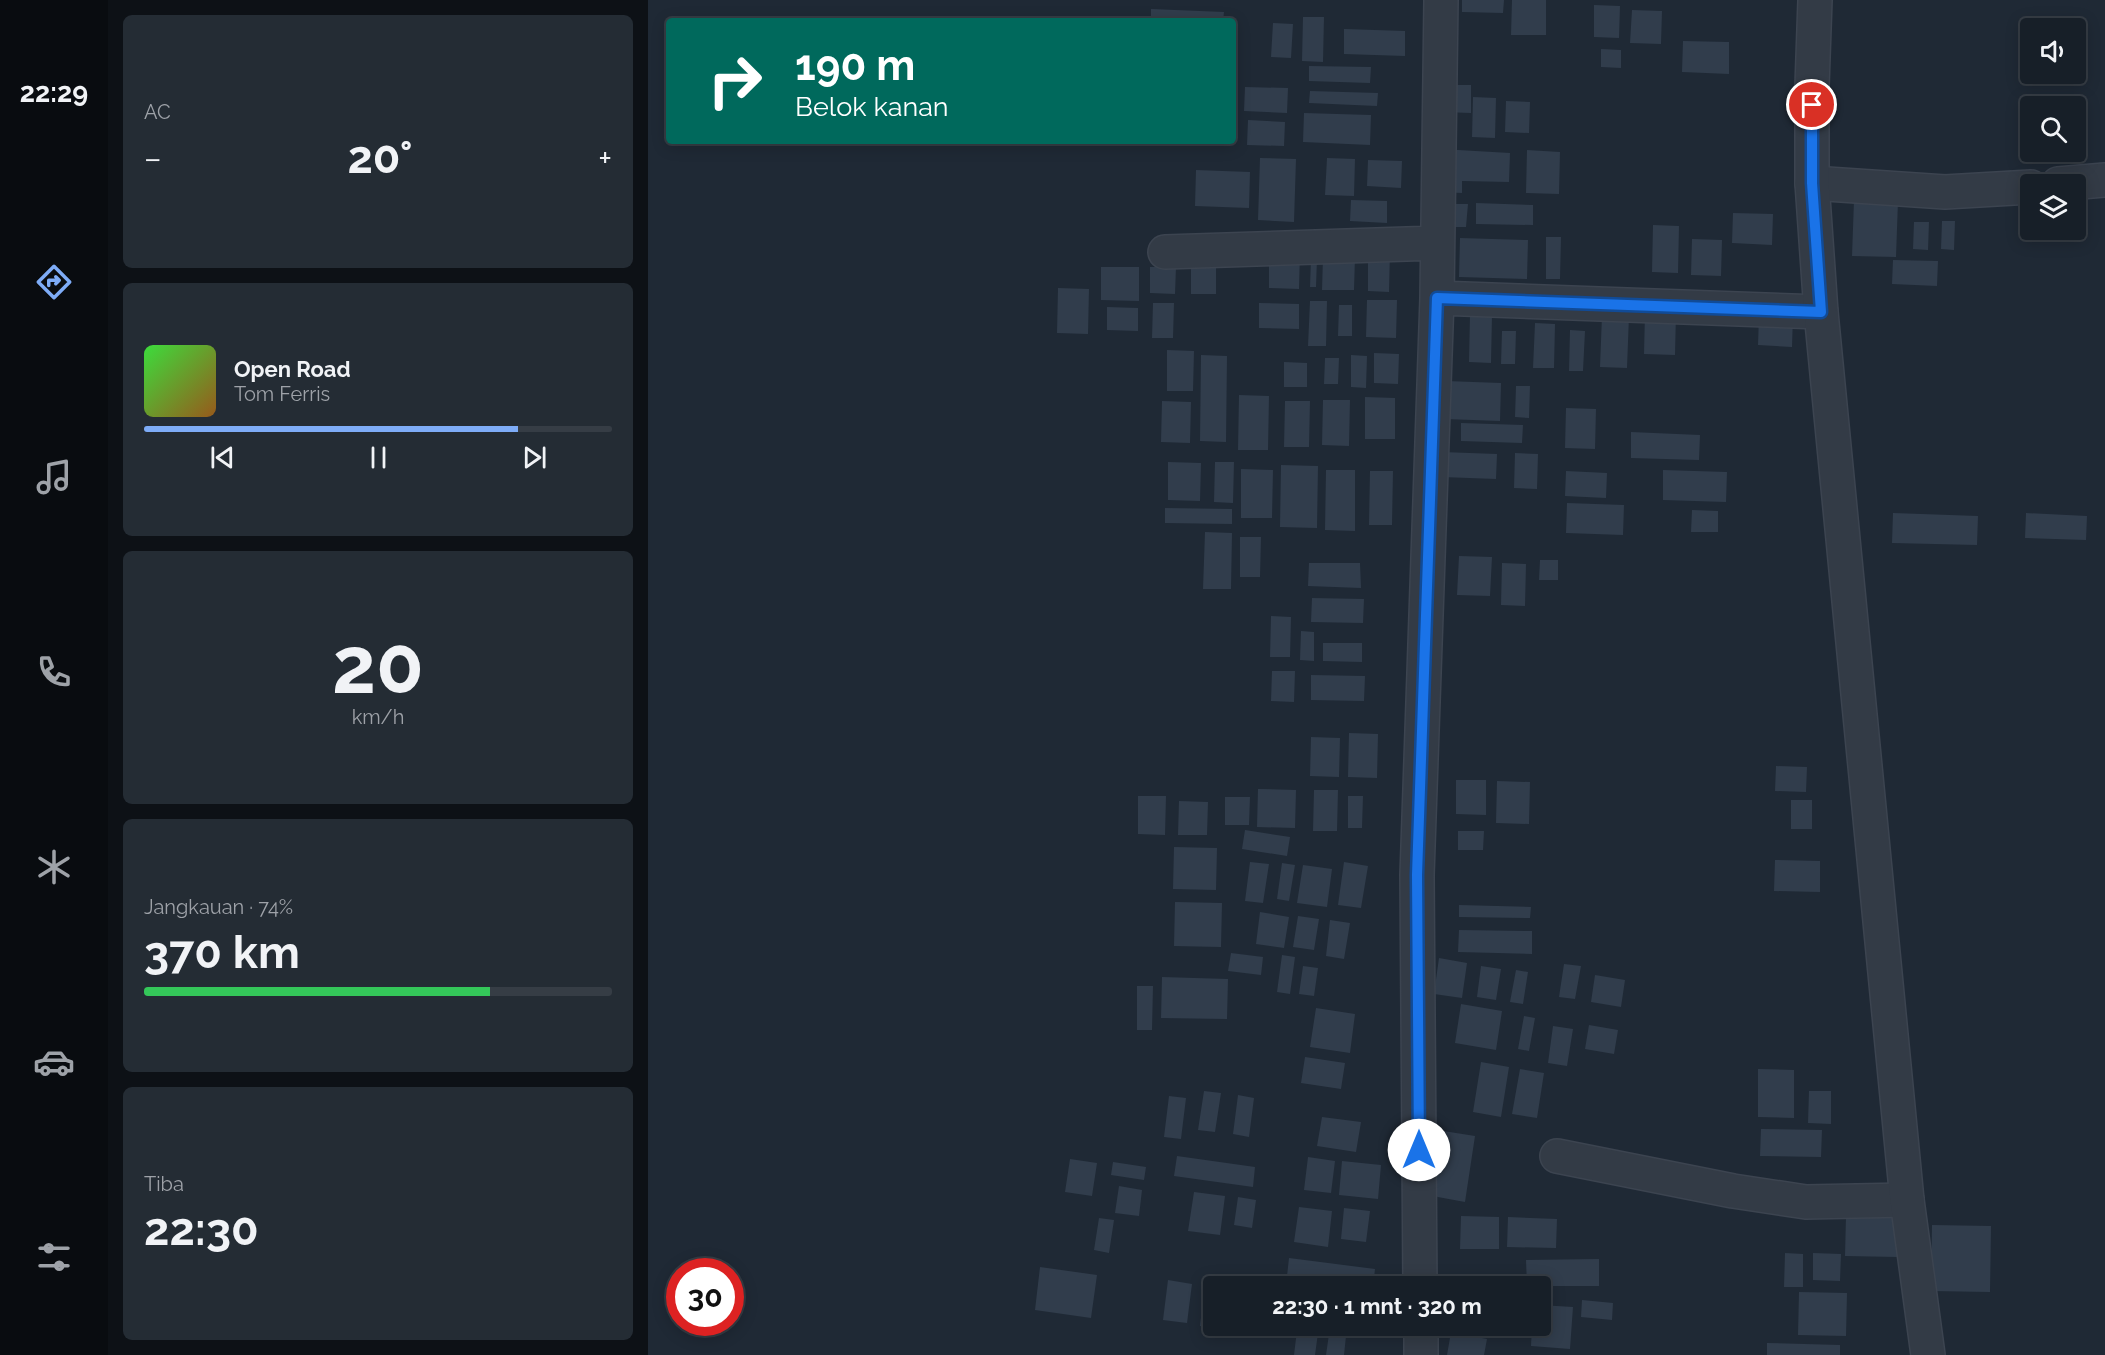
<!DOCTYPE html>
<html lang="id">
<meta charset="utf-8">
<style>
:root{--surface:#171f28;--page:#242c34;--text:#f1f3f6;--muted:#9ea2a8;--line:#363d45;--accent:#7eacf7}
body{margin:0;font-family:Raleway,sans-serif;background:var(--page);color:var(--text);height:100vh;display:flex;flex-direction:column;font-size:22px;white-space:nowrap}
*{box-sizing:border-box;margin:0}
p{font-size:20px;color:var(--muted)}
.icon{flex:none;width:33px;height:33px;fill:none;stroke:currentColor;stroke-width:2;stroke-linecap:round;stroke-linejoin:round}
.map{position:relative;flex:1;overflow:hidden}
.panel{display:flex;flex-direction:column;gap:15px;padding:15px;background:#0d1116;width:540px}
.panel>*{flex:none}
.guide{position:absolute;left:18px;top:18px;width:570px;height:126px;border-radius:6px;box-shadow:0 3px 15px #0003,0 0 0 2px var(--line);background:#00695c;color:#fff;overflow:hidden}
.buttons{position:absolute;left:1372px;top:18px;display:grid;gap:12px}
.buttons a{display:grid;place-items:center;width:66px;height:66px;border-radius:6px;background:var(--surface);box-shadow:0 3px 15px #0003,0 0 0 2px var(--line);font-size:30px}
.speed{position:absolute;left:18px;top:1258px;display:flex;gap:12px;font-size:30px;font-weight:700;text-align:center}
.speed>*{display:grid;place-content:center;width:78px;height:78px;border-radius:50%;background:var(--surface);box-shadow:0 3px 15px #0003,0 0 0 2px var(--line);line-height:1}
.speed .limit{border:9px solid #d22;background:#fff;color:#111}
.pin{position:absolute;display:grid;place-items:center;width:51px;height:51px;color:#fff;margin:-26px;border:3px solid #fff;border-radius:50%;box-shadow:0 2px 6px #0007}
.me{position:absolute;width:66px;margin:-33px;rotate:0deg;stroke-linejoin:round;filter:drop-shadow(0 0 4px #0008)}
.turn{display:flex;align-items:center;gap:21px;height:126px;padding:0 30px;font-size:27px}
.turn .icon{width:78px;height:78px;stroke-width:2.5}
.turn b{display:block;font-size:42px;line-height:51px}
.big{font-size:45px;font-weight:700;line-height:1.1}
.panel .tile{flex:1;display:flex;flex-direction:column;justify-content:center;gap:9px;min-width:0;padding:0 21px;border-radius:9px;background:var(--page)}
.panel .dial{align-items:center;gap:0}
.dial b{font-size:78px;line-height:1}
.song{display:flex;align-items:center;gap:18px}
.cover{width:72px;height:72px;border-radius:9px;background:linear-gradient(135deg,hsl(120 70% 55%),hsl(30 70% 35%))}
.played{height:6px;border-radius:3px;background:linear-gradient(90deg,var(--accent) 80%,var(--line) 80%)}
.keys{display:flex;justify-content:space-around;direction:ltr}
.heat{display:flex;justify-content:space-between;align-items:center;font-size:33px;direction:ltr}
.charge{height:9px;border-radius:4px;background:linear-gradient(90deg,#34c759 74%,var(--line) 0)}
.trip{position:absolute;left:555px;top:1276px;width:348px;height:60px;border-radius:6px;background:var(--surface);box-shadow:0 3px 15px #0003,0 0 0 2px var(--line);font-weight:700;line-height:60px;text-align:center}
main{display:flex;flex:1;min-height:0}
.tab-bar{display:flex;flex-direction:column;width:108px;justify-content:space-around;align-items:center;background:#090c10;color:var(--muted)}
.tab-bar .icon{width:42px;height:42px}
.tab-bar .selected{color:var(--accent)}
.tab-bar b{font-size:27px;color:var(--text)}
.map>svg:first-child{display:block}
.building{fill:#313d4c}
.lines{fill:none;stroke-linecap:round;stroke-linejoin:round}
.minor-casing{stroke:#3c4450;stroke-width:36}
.tertiary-casing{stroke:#3c4450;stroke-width:36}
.minor{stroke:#333b46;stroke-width:33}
.tertiary{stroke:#333b46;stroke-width:33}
.route-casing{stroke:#114b97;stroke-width:15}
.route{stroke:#1a73e8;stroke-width:10}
</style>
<main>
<nav class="tab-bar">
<b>22:29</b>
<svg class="icon selected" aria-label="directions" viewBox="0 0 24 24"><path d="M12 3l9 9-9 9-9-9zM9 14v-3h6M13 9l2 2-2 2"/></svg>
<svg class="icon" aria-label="music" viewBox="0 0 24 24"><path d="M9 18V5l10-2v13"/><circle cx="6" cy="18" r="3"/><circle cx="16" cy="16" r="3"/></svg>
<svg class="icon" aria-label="phone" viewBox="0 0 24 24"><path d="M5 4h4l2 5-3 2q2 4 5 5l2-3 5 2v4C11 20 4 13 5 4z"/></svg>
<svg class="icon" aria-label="climate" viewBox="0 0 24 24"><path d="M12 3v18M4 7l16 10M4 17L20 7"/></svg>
<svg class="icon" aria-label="car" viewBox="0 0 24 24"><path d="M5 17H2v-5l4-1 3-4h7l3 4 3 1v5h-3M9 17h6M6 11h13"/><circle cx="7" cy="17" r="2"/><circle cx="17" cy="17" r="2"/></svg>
<svg class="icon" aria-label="filters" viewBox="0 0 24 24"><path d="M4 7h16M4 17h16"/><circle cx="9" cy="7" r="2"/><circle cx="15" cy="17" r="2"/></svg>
</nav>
<section class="panel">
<div class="tile"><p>AC</p>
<div class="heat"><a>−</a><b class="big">20°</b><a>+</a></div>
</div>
<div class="tile">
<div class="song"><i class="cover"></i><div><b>Open Road</b><p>Tom Ferris</p></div></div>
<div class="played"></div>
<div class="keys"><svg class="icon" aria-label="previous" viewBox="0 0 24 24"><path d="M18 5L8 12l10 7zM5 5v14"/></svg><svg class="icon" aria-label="pause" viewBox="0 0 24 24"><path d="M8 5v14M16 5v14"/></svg><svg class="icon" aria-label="next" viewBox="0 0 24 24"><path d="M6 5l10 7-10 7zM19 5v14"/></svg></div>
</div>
<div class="tile dial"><b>20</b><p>km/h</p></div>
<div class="tile"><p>Jangkauan · 74%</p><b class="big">370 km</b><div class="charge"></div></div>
<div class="tile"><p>Tiba</p><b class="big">22:30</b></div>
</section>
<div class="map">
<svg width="1457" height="1355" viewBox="0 0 1457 1355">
<rect width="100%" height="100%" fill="#1f2935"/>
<path class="building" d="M814 0H856L855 13 814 12Z
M864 0H898V35H863Z
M946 5 972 6 971 38 946 37Z
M503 9 576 12 575 21H503Z
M984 10 1014 11 1013 44 982 43Z
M655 17H676L675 62 654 61Z
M625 23 645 24 643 58 623 57Z
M696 29 757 31V56L696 54Z
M1035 41 1081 42V74L1034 72Z
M953 49 973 50V68L953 67Z
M661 66 723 67 722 83 661 81Z
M796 85H823V113L795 112Z
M597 87 640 88 639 113 596 111Z
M662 91 730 93 729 106 661 103Z
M825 97 848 98 847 138 824 137Z
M858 101 882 102 881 133 857 132Z
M656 113 723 115 722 145 655 142Z
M600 120 637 122 636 146 599 145Z
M793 149 862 153 861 182 814 181V193L791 192Z
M879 150 912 152 911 194 878 193Z
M612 158 648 159 646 222 610 220Z
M679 158 707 159 706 196 677 195Z
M720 160 754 161 753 188 719 186Z
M548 170 602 172 601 208 547 206Z
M703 200 739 201V223L702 221Z
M1206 200 1250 201 1248 257 1204 256Z
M828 203 885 205V225L828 224Z
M796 204H820L818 227H795Z
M1085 213 1125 214 1124 245 1084 243Z
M1294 221H1307L1306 250 1293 249Z
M1266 222H1281L1280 250 1265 249Z
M1005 225 1031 226 1030 273 1004 272Z
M898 237H913L912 279H898Z
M812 238 880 240 879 279 811 277Z
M1044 239 1074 240 1073 276 1043 275Z
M621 251 652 252 651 289 621 288Z
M720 251H742L741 292 720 291Z
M675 257H707L706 290H674Z
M663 258H669L668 287H662Z
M543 259H568V294H543Z
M1245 260 1290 261 1289 286 1244 284Z
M453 267H491V301L453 300Z
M502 267H528L527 294 502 293Z
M410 288 441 289 440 334 409 333Z
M719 300H749L748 338 718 337Z
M662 301H679L678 346H660Z
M505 303H526L525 338H504Z
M611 303 651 304V329L611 328Z
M691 305H704V336H690Z
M459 307 490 308V331L459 330Z
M997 312 1028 313 1027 355 996 354Z
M822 314 844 315 843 363 821 362Z
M954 315 981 316 979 368 952 367Z
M1111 315 1145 316 1144 347 1110 345Z
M887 323 907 324 906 368H885Z
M922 330 937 331 935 371H921Z
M854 331H868L867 364H853Z
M519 350 546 351 545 391H519Z
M726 353 751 354 750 384 726 383Z
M553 355 579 356 578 442 552 441Z
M703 355 719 356 718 388 703 387Z
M677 358H691L690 384H676Z
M636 362 659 363V387H636Z
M798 381 853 383 852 421 797 419Z
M868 386H882L881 418 867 417Z
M591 395 621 396 620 450H590Z
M717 397 747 398V439H717Z
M675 400H702L701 446 674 445Z
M514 401 543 402 542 443 513 442Z
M637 401H662L661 447H636Z
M918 408 948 409 947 449 917 448Z
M813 423 875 425 874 443 813 441Z
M983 432 1052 435 1051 460 983 458Z
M794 452 849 454 848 479 794 477Z
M867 453 890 454 889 489 866 488Z
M520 462 553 463 552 501 520 500Z
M567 462H586L585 503 566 502Z
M633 465 670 466 669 528 632 527Z
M593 469 625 470 624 518H593Z
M678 470H707V531L677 530Z
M1015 470 1079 472 1078 502 1015 500Z
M722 471H745L744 525H721Z
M918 471 959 473 958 498 917 496Z
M919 503 976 505 975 535 918 533Z
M517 508 584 509V524L517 523Z
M1044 510 1070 511V532H1043Z
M1245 513 1330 516 1329 545 1244 543Z
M1378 513 1439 516 1438 540 1377 538Z
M557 532 584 533 583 589H555Z
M592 537H613L612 577H592Z
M811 556 844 557 842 596 809 595Z
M892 560H910V580H891Z
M661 563H712L713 588 660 586Z
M854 563 878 564 877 606 853 605Z
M664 598 716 599 715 623 663 622Z
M623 616 643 617 642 657H622Z
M653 631 666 632V661L652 660Z
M675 643H714V662L675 661Z
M624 671H647L646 702 623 701Z
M663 675 717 676 716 701 663 700Z
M701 733 730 734 729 778 700 777Z
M663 737 692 738 691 777 662 776Z
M1128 766 1159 767 1158 792 1127 791Z
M808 780H838V815L808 814Z
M849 781 882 782 881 824 848 823Z
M610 789 648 790 647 828 609 827Z
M666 790H690L689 831H665Z
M490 796H518L517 835 490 834Z
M700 796H715L714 828H700Z
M577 797H602L601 825H577Z
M1143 800H1164V829H1143Z
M531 801 560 802 559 835H530Z
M597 830 642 837 639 856 594 849Z
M810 831H836L835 850H810Z
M526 847 569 848 568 890 525 889Z
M1127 860 1172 861V892L1126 891Z
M602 862 621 864 615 903 597 901Z
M696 862 720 866 713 908 690 905Z
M634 863 647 865 641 901 629 899Z
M655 865 684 869 679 907 649 903Z
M527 902 574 903 573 947 526 946Z
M811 905 883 907 882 918 811 917Z
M612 912 641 917 636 948 608 944Z
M650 916 671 919 666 950 645 947Z
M682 920 702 923 696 959 678 956Z
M811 930 884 931V954L810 952Z
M583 953 615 957 613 975 580 971Z
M634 955 647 957 642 994 629 992Z
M791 958 819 963 814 998 786 994Z
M916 964 933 966 927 999 911 997Z
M655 966 670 968 666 996 651 994Z
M833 966 853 969 848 1000 829 997Z
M868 970 880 972 875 1004 862 1002Z
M947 975 977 980 973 1007 943 1002Z
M514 977 580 979 579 1019 513 1018Z
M489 986H505L504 1030H489Z
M813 1004 854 1011 848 1050 807 1043Z
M668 1008 707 1014 702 1053 662 1047Z
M876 1016 887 1018 881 1051 870 1049Z
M941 1025 970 1030 966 1054 937 1049Z
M905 1026 925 1029 919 1066 900 1063Z
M657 1057 697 1063 693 1089 653 1083Z
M833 1062 861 1067 853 1117 825 1112Z
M872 1069 896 1073 889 1118 864 1114Z
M1110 1069 1146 1070V1118L1110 1117Z
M556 1091 573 1093 567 1132 550 1130Z
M1161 1091H1183V1124L1160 1123Z
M590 1095 606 1098 601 1137 585 1134Z
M521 1096 538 1098 533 1139 516 1137Z
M674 1117 713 1122 708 1152 669 1146Z
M1113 1129 1174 1130 1173 1157 1112 1156Z
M789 1130 827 1136 817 1202 779 1195Z
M529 1156 607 1167 605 1187 526 1176Z
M660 1157 687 1161 683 1193 656 1190Z
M422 1159 449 1163 444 1196 417 1192Z
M694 1161 733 1165 730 1199 691 1195Z
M465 1162 498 1167 496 1180 463 1175Z
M471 1186 494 1190 491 1216 467 1213Z
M546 1192 577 1196 572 1235 540 1231Z
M590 1197 608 1200 604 1228 586 1225Z
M651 1207 684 1211 680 1247 646 1242Z
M696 1208 722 1211 718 1242 693 1239Z
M813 1216 851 1217V1249H812Z
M1198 1216 1250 1218 1249 1257 1197 1256Z
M860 1217 909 1219 908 1248 859 1247Z
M451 1218 466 1220 461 1253 446 1250Z
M1284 1225 1343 1226 1342 1292 1283 1291Z
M1137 1253 1155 1254V1287H1136Z
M1165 1253 1193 1254 1192 1281 1165 1280Z
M641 1258 727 1269 725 1287 638 1285Z
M951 1259V1286H879L878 1260Z
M392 1267 449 1275 443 1318 387 1310Z
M520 1280 544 1284 539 1323 515 1320Z
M791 1281 836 1283V1287H791Z
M557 1283 579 1286 566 1287V1326H575L574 1329 552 1326Z
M1151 1292 1199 1293 1198 1336 1150 1335Z
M934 1300 965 1303 964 1320 933 1317Z
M892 1305 925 1307 922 1349 883 1346 884 1326H892Z
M649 1330 670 1333 667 1355H646Z
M803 1332 839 1339 836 1355H799Z
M681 1334 698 1336 696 1355H678Z
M1119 1343 1192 1345V1355H1119Z"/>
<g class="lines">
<g class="minor-casing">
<path id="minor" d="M1164 183 1297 192 1383 187
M1410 184 1457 180
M517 252 789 243
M789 298 1173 312
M909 1156 1085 1191 1158 1202 1259 1200
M772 1287 769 875 789 298 793 0
M773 1326V1355"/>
</g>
<g class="tertiary-casing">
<path id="tertiary" d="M1167 0 1164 86V183L1173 312 1259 1200 1280 1355"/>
</g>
<use href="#minor" class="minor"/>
<use href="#tertiary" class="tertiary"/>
</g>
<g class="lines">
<g class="route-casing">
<path id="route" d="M771 1150 769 875 789 298 1173 312 1164 183V105"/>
</g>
<use href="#route" class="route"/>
</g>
</svg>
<div class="buttons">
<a><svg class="icon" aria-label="sound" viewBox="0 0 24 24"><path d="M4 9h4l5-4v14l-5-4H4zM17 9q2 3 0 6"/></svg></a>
<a><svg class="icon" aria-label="search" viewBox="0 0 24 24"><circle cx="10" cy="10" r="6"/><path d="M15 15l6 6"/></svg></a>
<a><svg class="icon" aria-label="layers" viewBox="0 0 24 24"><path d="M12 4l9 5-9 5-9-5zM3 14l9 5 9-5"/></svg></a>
</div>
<div class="speed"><div class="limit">30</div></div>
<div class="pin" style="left:1164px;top:105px;background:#d93025"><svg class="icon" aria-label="arrive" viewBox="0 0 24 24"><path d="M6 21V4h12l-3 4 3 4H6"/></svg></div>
<svg class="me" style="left:771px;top:1150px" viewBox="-20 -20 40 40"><circle r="19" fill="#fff"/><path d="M0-13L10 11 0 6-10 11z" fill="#1a73e8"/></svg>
<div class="trip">22:30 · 1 mnt · 320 m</div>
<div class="guide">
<div class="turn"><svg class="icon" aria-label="right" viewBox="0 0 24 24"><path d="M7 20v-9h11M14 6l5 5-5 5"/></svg><div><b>190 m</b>Belok kanan</div></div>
</div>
</div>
</main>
